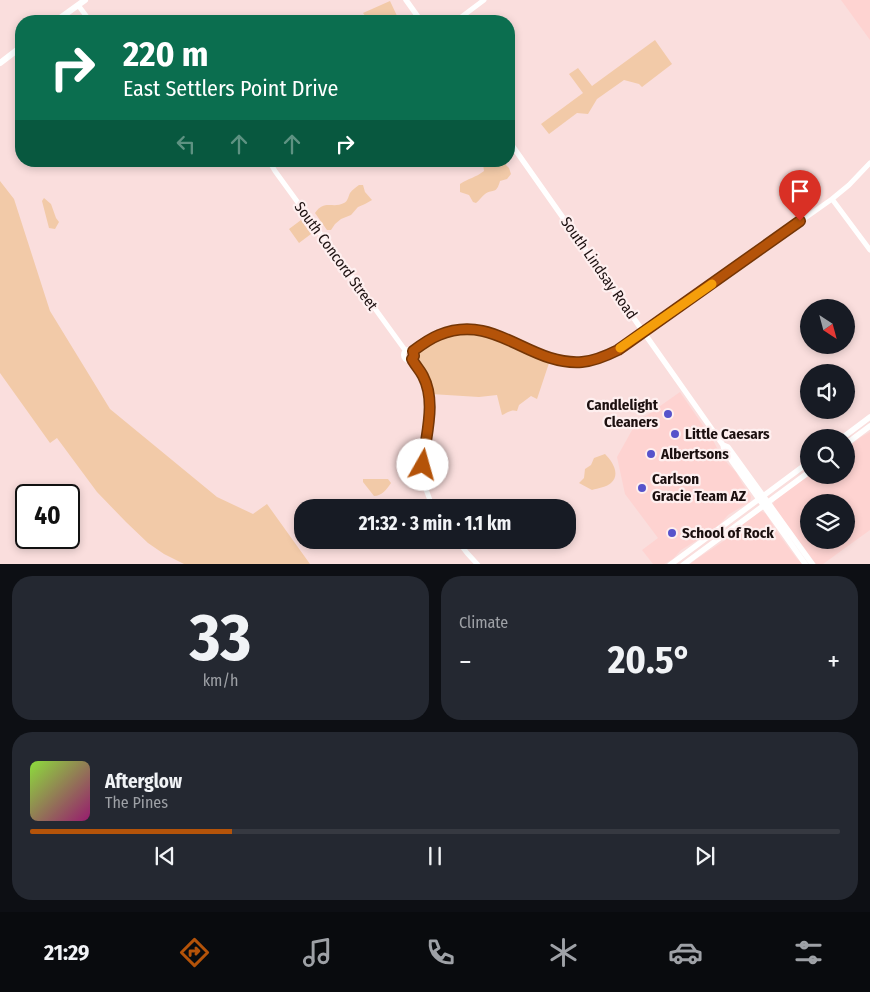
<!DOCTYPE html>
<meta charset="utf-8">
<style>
:root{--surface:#171b24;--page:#242831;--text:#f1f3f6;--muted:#9ea1a6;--line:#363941;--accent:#b45309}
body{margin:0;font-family:"Fira Sans Condensed",sans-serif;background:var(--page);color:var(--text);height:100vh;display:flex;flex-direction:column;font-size:19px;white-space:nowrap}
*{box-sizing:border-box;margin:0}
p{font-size:16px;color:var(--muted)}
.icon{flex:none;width:28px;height:28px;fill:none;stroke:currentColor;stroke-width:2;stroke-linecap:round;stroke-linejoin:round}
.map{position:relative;height:564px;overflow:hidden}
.drawer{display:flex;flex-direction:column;gap:12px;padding:12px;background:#0d0f14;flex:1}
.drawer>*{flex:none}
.hud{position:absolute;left:15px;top:15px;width:500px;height:152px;border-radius:20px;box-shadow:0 2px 8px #0003;background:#0b6e4f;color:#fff;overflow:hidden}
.needle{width:32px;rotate:144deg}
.buttons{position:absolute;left:800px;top:299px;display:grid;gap:10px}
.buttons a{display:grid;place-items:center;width:55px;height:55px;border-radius:50%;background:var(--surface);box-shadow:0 2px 8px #0003;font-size:25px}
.speed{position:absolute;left:15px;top:484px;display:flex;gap:10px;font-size:25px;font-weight:700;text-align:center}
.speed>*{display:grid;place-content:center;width:65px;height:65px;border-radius:50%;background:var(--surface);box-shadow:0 2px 8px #0003;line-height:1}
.speed .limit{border:2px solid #111;border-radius:8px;background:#fff;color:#111}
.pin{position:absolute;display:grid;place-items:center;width:42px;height:42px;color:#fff;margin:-51px -21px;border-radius:50% 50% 50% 0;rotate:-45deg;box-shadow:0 0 5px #0007}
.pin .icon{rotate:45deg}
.me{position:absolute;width:55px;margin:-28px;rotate:7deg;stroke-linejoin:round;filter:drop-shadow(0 0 4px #0008)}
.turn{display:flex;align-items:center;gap:18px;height:105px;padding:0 25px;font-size:22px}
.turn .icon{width:65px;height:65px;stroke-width:2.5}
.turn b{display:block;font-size:35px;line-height:42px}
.lanes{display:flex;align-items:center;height:48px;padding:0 25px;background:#0003;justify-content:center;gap:25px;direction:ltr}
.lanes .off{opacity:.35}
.big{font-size:38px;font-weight:700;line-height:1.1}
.drawer .card{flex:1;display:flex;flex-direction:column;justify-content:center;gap:8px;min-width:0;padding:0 18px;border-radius:20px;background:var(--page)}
.drawer .dial{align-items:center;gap:0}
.dial b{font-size:65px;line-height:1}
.song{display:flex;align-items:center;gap:15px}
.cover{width:60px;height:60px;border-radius:8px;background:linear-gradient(135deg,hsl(90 70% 55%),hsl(320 70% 35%))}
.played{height:5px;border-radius:2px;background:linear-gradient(90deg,var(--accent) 25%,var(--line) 25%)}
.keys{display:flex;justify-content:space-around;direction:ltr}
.heat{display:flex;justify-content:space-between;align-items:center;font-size:28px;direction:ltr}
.drawer .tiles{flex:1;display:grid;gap:12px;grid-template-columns:1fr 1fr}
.card:last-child{grid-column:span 2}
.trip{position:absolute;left:294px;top:499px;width:282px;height:50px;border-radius:20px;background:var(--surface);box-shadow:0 2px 8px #0003;font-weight:700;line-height:50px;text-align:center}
.menu{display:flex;height:80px;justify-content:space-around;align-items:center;background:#090b0e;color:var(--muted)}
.menu .icon{width:35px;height:35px}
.menu .active{color:var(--accent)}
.menu b{font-size:22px;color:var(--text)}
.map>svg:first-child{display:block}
.built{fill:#fed3d1;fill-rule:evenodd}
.green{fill:#f2caa8}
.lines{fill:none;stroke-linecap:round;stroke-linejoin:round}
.tertiary{stroke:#fff;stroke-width:5}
.secondary{stroke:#fff;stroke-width:5.5}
.primary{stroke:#fff;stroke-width:6}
.route-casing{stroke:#753606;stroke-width:12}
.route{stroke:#b45309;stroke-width:9}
.slow{stroke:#f59e0b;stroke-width:9}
.poi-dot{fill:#5753cb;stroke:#feefef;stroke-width:2}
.labels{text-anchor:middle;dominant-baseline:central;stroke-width:4.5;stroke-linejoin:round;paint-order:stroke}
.street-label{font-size:15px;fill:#1c1010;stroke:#feefef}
.poi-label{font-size:15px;font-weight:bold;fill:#1c1010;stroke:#feefef;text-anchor:start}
</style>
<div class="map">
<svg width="870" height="565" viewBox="0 0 870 565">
<rect width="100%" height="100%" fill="#fadedd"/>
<path class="built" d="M841 0H870V40Z
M680 392 713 440 719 452 728 464 736 472 742 483 751 496V499L749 502 728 515 720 524 699 539 681 550 673 559 664 564H653L642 550 658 538 625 494 617 457 636 423Z
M870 432V530L823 564H816L774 507 773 504 775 500 809 475H846V449L861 437ZM809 502H846V540H809Z
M761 511 766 514 777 532 797 559 803 564 689 565 698 558 712 549 725 540 732 532Z"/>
<path class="green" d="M390 1 398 18 402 21H369L363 13Z
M655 40 672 64 642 87 639 84 624 80 597 99 588 114 577 113 549 134 541 124 583 93 569 74 578 68 592 86Z
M481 161H507L506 165 509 168 511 174 507 179 500 181C496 195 494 188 485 194 482 196 479 201 476 203L473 202 469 195 460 192V184C469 178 475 178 484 171L483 164Z
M0 181 14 199 50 311 110 409 217 497 253 514 267 504 310 564H184L164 554 148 543 126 522 97 492 57 438 50 443 0 373Z
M359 185H363L365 192 372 200 365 204 358 207 351 215 341 219 335 224 331 230H327L315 213C324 199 333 209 344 203 348 201 348 197 350 193 352 190 356 187 359 185Z
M44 198 51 204 56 218 59 222 55 229 49 228 42 201Z
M301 220 311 234 299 243 289 229Z
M468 331C497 333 524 349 550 360L537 399 531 396 519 405 517 411C511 409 507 413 502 415L497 395 479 397 431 394 425 376 415 360 416 353C431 339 448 333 468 331Z
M605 454C612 461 621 474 611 483 607 487 598 488 592 490L579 483 584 478 585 469 591 465 594 458Z
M363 479H388L391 483C387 489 382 496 374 496L363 482Z"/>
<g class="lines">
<path class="tertiary" d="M78 5 90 21
M456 21 484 0
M269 161 275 171 405 350
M832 199 870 250
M403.5 355a5.5 5.5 0 1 1 11 0a5.5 5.5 0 1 1-11 0Z
M413 351C429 340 445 330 465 329 482 329 495 334 510 340 551 358 581 375 622 347L832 199 849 185 870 163
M412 359C419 370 426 381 428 394 436 435 410 466 434 508
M457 540 467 553 478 565"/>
<path class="secondary" d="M406 0 421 21
M509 141 723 445 724 450 806 565
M842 438 870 417
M846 444 870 426
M723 445 728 447 813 565
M670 565 809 462
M683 565 809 472"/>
<path class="primary" d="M56 21 85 0
M0 63 21 47"/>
</g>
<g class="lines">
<g class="route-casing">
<path id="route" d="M423 465C425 436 437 403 423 376 420 370 415 365 412 359L414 356 413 351C421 345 429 339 439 335 495 312 529 366 582 362 594 361 606 356 618 350L800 221"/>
</g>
<use href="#route" class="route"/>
<path class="slow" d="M620 348 712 284"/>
</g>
<g class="poi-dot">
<circle cx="668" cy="414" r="5"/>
<circle cx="675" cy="434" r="5"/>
<circle cx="651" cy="454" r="5"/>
<circle cx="642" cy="488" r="5"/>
<circle cx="672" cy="533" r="5"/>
</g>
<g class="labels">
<g class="street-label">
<text transform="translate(336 256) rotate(54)">South Concord Street</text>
<text transform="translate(599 268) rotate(55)">South Lindsay Road</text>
</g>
<g class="poi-label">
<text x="658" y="405" text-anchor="end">Candlelight<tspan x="658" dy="17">Cleaners</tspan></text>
<text x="685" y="434">Little Caesars</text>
<text x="661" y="454">Albertsons</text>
<text x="652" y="479">Carlson<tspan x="652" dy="17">Gracie Team AZ</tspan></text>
<text x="682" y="533">School of Rock</text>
</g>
</g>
</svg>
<div class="buttons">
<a><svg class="needle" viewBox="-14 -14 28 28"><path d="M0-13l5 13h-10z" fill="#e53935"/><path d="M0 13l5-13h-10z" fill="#9ea1a6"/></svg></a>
<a><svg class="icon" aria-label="sound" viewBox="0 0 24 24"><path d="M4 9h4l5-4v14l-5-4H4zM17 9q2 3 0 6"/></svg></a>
<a><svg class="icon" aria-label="search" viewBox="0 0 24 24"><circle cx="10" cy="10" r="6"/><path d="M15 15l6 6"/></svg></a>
<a><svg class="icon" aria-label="layers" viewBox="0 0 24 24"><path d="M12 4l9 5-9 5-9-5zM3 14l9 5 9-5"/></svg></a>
</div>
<div class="speed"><div class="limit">40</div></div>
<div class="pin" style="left:800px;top:221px;background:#d93025"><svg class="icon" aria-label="arrive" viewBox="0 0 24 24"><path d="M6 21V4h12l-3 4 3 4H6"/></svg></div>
<svg class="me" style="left:423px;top:465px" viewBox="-20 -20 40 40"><circle r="19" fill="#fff"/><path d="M0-13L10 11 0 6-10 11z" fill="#b45309"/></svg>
<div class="trip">21:32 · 3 min · 1.1 km</div>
<div class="hud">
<div class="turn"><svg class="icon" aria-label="right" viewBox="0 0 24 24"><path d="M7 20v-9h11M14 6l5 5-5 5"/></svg><div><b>220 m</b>East Settlers Point Drive</div></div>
<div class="lanes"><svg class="icon off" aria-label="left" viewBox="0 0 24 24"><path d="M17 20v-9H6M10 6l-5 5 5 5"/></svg><svg class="icon off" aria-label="ahead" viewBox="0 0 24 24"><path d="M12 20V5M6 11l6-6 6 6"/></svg><svg class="icon off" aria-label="ahead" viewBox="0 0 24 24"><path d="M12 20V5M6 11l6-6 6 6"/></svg><svg class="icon" aria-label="right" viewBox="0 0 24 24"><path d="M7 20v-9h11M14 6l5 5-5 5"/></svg></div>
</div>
</div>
<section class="drawer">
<div class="tiles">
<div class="card dial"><b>33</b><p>km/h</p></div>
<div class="card"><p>Climate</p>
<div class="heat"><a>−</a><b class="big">20.5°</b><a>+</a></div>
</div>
<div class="card">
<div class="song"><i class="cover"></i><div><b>Afterglow</b><p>The Pines</p></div></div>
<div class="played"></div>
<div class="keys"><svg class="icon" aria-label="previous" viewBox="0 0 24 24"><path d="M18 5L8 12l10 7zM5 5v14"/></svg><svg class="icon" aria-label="pause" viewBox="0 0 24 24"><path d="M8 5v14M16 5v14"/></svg><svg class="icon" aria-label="next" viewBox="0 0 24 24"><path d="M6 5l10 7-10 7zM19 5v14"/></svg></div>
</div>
</div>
</section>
<nav class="menu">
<b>21:29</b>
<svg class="icon active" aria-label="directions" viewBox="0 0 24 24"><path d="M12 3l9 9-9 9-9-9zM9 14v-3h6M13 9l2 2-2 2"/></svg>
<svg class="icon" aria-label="music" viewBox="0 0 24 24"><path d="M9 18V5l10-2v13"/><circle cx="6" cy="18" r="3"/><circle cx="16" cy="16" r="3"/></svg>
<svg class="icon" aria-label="phone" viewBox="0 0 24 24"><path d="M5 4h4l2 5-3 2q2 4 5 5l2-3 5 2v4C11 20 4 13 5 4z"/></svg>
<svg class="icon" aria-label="climate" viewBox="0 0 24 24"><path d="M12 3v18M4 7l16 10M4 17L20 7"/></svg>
<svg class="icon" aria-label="car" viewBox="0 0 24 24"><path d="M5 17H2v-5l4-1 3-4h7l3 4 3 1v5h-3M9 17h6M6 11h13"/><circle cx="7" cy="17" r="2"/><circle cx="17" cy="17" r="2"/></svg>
<svg class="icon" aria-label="filters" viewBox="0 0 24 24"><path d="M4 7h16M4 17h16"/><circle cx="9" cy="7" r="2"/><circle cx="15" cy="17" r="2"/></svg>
</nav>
